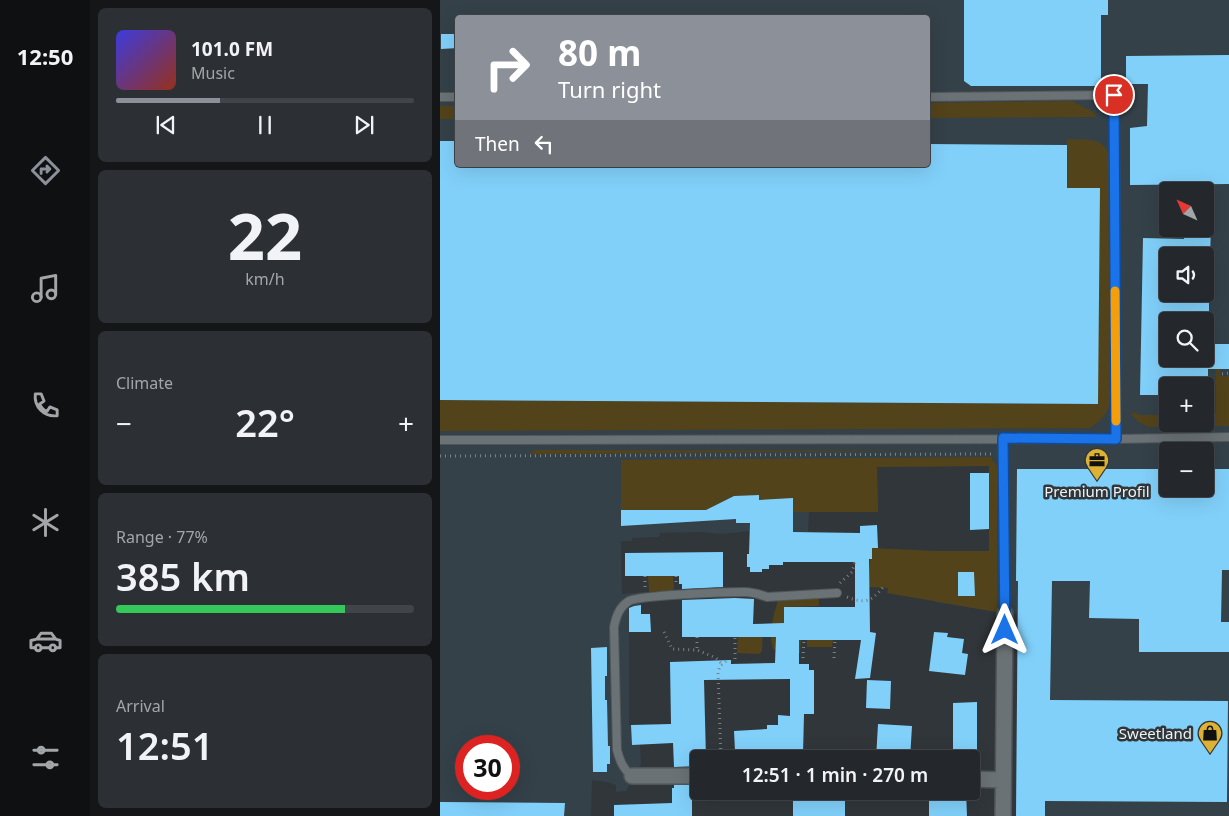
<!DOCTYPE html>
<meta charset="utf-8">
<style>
:root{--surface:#24282c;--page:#2c3034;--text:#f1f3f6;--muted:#a3a6a9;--line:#414448;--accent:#8c9099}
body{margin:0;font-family:"Noto Sans",sans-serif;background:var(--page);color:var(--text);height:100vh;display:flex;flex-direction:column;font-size:19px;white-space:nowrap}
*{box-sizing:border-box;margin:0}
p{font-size:16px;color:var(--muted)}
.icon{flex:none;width:28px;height:28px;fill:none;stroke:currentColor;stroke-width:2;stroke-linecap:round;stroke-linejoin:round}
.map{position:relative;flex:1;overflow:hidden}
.sheet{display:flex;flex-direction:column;gap:8px;padding:8px;background:#141618;width:350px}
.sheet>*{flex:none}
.hud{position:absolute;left:15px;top:15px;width:475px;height:152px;border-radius:5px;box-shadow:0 5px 20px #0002,0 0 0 1px var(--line);background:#8c9099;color:#fff;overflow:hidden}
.needle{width:32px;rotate:315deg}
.controls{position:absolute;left:719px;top:182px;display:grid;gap:10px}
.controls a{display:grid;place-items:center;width:55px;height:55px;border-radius:5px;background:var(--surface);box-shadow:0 5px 20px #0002,0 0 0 1px var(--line);font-size:25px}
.speed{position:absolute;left:15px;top:735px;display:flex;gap:10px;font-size:25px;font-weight:700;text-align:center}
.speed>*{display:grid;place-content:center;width:65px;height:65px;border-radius:50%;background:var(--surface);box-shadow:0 5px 20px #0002,0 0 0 1px var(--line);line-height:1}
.speed .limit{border:8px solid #d22;background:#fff;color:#111}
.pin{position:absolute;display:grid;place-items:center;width:42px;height:42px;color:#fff;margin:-21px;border:2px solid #fff;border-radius:50%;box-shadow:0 1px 5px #0007}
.me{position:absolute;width:55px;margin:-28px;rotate:0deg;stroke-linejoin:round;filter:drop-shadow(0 0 4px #0008)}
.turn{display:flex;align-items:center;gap:18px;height:105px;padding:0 20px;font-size:22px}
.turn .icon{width:65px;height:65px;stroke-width:2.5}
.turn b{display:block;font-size:35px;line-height:42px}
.then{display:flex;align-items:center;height:48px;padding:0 20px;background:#0003;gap:10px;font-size:19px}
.big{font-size:38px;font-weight:600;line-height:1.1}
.sheet .card{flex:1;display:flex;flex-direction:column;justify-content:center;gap:8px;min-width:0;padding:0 18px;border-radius:8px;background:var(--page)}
.sheet .dial{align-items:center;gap:0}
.dial b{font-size:65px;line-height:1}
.song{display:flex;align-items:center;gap:15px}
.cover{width:60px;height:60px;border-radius:8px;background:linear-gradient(135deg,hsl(240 70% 55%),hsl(10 70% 35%))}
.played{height:5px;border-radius:2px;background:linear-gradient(90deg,var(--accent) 35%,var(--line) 35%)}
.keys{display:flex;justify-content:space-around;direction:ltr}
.heat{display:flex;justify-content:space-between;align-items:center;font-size:28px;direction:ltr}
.charge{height:8px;border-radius:4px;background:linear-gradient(90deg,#34c759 77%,var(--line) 0)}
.trip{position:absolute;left:250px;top:750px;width:290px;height:50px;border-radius:5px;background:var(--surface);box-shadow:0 5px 20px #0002,0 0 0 1px var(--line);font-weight:600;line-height:50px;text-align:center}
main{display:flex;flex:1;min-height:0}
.tabs{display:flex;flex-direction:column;width:90px;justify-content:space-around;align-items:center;background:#0e1012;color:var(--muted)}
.tabs .icon{width:35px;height:35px}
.tabs .on{color:var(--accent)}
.tabs b{font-size:22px;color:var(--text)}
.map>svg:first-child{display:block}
.built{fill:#344148;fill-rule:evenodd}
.green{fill:#53431a}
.building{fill:#81d0fa}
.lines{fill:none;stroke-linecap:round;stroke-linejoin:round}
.lane-casing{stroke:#4f5558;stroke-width:10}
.street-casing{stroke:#4f5558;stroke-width:18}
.path{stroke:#7b8083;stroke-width:3;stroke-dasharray:1 4;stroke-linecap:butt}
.lane{stroke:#6a7276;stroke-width:8}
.street{stroke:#6a7276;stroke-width:15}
.route-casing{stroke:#114b97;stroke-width:12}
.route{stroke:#1a73e8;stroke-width:9}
.slow{stroke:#f59e0b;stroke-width:9}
.labels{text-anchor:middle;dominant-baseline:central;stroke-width:5;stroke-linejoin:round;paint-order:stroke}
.poi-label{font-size:15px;fill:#edf2f4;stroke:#30363a}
</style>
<main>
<nav class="tabs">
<b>12:50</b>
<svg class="icon on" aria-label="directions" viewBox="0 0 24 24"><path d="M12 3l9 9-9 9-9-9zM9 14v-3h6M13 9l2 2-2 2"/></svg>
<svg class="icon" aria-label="music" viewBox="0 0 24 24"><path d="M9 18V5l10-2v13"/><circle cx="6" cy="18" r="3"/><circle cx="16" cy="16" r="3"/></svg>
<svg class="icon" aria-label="phone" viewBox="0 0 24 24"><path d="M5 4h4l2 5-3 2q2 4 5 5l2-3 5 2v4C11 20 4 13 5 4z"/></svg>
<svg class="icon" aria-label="climate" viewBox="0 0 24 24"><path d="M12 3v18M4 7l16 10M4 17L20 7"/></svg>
<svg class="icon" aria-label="car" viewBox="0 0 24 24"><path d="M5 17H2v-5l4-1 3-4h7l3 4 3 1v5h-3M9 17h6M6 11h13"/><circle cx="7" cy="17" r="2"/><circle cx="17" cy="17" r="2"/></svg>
<svg class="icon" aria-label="filters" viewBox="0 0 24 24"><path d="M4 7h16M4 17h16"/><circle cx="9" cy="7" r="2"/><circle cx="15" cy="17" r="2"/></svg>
</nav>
<section class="sheet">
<div class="card">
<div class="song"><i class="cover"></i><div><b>101.0 FM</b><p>Music</p></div></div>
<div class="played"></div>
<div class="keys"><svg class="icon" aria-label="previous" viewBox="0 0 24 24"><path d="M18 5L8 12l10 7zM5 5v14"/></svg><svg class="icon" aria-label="pause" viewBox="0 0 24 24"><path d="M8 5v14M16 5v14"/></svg><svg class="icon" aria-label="next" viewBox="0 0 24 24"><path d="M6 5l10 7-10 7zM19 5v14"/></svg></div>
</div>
<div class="card dial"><b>22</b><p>km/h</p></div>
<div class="card"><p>Climate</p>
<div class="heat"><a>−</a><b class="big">22°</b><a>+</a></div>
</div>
<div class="card"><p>Range · 77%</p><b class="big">385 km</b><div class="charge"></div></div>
<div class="card"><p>Arrival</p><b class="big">12:51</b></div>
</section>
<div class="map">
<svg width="789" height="816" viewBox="0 0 789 816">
<rect width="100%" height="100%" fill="#30363a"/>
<path class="built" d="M0 0H789V816H576L577 614 557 612 495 602V551H549V466L437 467 438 512H369L368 532 310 531 282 534 261 532 220 533 219 537 192 538V541H181L182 594 204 592 201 605 189 606V725H191L192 744H200L201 764 186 791 176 792V785L167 782 152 780 151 816H0ZM18 18H488V165H18ZM728 191H765V229H728ZM728 256H765V294H728ZM728 321H765V359H728ZM728 386H765V424H728ZM728 451H765V489H728ZM26 746H69V789H26Z"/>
<path class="green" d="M632 101 655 113 656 117 488 118V103Z
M0 106H17V119H0Z
M627 139C646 140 660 136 670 154L671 400C668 413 662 420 650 428L0 431V400L657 404 660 189 627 188Z
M775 345H780V376H789V426L708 427 699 422 691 414 694 412 700 415H727L728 424H765V414H776Z
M95 450 504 451 89 454Z
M551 457 557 467V612L447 593 448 588 428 587 430 559H432V548L495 551H549V466L437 467 438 512H353V499L319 500V495L293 496 266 510H181V460Z
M208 576H233L234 588 233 591 209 592Z
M379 598V606L344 607V623L336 624V644H343L361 640 360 653C351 656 341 653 333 649 328 634 333 616 338 601Z
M313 624H323L322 651 319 654 297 653 298 637H313Z
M367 640H393L392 647H367Z"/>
<path class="building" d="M524 0H668V15H661V86H531L524 81Z
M1 34H18V48L1 49Z
M789 55V184L690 185V128L707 126 708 84H686V56Z
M0 141H18V165H488V144L627 145V188H660L658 404 0 400Z
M744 229H771L770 256H728V294H769V321H728V359H765V344H789V369H768V386H728V395H700L703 238 744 239Z
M577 469H728V489H765V469H789V570H782L781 622H789V652H699V619L649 618 650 581H612L610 700 788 701 787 802 605 801V816H576L578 581H576Z
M530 473H549V529L530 530Z
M319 495V500L353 498V532L420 533V526L437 525 438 548H432V559H429L430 632 436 633 430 678 415 679 421 640H359V664H369V670H374V714H364L363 754 326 753V750L295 751 294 731 327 729V725H338V715L350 716V679L264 680 266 759H259V766L234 767 233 743 192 745 191 725 231 724 230 662 291 660V664L335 663 336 637H242V600L295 598 314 599 313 624 344 623V607H415V562H343V565H329V569H322V572H310V567H307V554H309L310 523H296V519L181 526V510H266L294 496Z
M283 552V587L242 589V584H239V576H185V553Z
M518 572H534L535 596H518Z
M201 605V614H210L211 632H189V608L194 606Z
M494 632 508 633 507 637 524 639 522 653 528 654 525 675 489 671Z
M167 647V676H165V700H167L168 746H170V764H167V772H153L151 648Z
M427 680 451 681 450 709 426 708Z
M537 702V759H513V703Z
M438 724 472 726 470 759H436Z
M234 785H252V816H174V805L232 803V788H234Z
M353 791H395L396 795 405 794V816H353Z
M489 791H526L527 816H489Z
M0 802 125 803 124 816H0Z"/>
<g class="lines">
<g class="lane-casing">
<path id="lane" d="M0 97H18
M488 97 675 95 676 439
M563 438 565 613
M0 440 676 439 789 437
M192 776C183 769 180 761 177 750L174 627C176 617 179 607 189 601 200 595 287 592 304 592 312 592 319 594 327 597L397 593"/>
</g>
<g class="street-casing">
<path id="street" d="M192 776H259
M531 779 563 780
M563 816 565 613"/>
</g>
<path class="path" d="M782 374 789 373
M0 456 552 454
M205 576V588
M236 576V585
M400 583 412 572 416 559
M407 597C425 604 431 602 443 587
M224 632 232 649 257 650 276 658 282 664
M257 637V650
M363 658 364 640
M394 658 395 640
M295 659V637
M281 759 278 672 280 666 289 659"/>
<use href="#lane" class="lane"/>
<use href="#street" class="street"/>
</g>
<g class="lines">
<g class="route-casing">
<path id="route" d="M565 630 563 438 676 439 674 95"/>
</g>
<use href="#route" class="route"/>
<path class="slow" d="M675 291 676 421"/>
</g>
<defs>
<g id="office-pin" transform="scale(1.25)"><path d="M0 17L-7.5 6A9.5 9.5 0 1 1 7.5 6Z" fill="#ddb133" stroke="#30363a"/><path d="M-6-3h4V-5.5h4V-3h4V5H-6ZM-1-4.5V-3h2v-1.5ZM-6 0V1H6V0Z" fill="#111"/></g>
<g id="shop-pin" transform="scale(1.25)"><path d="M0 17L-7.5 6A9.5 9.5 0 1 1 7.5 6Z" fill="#ddb133" stroke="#30363a"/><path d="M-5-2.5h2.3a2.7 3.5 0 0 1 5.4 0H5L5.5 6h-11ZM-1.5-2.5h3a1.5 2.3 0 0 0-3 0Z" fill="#111"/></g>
</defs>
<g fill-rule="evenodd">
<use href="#office-pin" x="657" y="460"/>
<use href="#shop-pin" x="770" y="733"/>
</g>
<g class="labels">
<g class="poi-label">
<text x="657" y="491">Premium Profil</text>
<text x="752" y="733" text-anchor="end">Sweetland</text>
</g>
</g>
</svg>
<div class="controls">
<a><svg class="needle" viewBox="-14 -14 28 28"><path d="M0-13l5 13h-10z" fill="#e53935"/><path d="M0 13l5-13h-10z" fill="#a3a6a9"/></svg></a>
<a><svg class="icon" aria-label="sound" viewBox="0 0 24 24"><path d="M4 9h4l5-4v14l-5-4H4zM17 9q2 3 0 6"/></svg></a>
<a><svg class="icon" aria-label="search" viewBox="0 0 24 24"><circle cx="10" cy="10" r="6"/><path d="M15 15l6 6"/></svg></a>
<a>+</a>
<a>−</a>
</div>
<div class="speed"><div class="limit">30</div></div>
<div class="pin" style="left:674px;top:95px;background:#d93025"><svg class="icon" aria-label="arrive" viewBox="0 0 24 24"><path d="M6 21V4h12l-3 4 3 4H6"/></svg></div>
<svg class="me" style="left:565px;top:630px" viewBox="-20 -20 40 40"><path d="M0-17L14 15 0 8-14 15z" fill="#1a73e8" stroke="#fff" stroke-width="4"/></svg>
<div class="trip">12:51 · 1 min · 270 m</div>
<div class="hud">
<div class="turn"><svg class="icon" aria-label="right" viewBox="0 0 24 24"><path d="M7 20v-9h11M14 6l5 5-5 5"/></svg><div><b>80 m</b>Turn right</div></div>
<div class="then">Then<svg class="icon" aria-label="left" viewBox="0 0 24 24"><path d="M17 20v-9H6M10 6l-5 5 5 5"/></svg></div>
</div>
</div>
</main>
